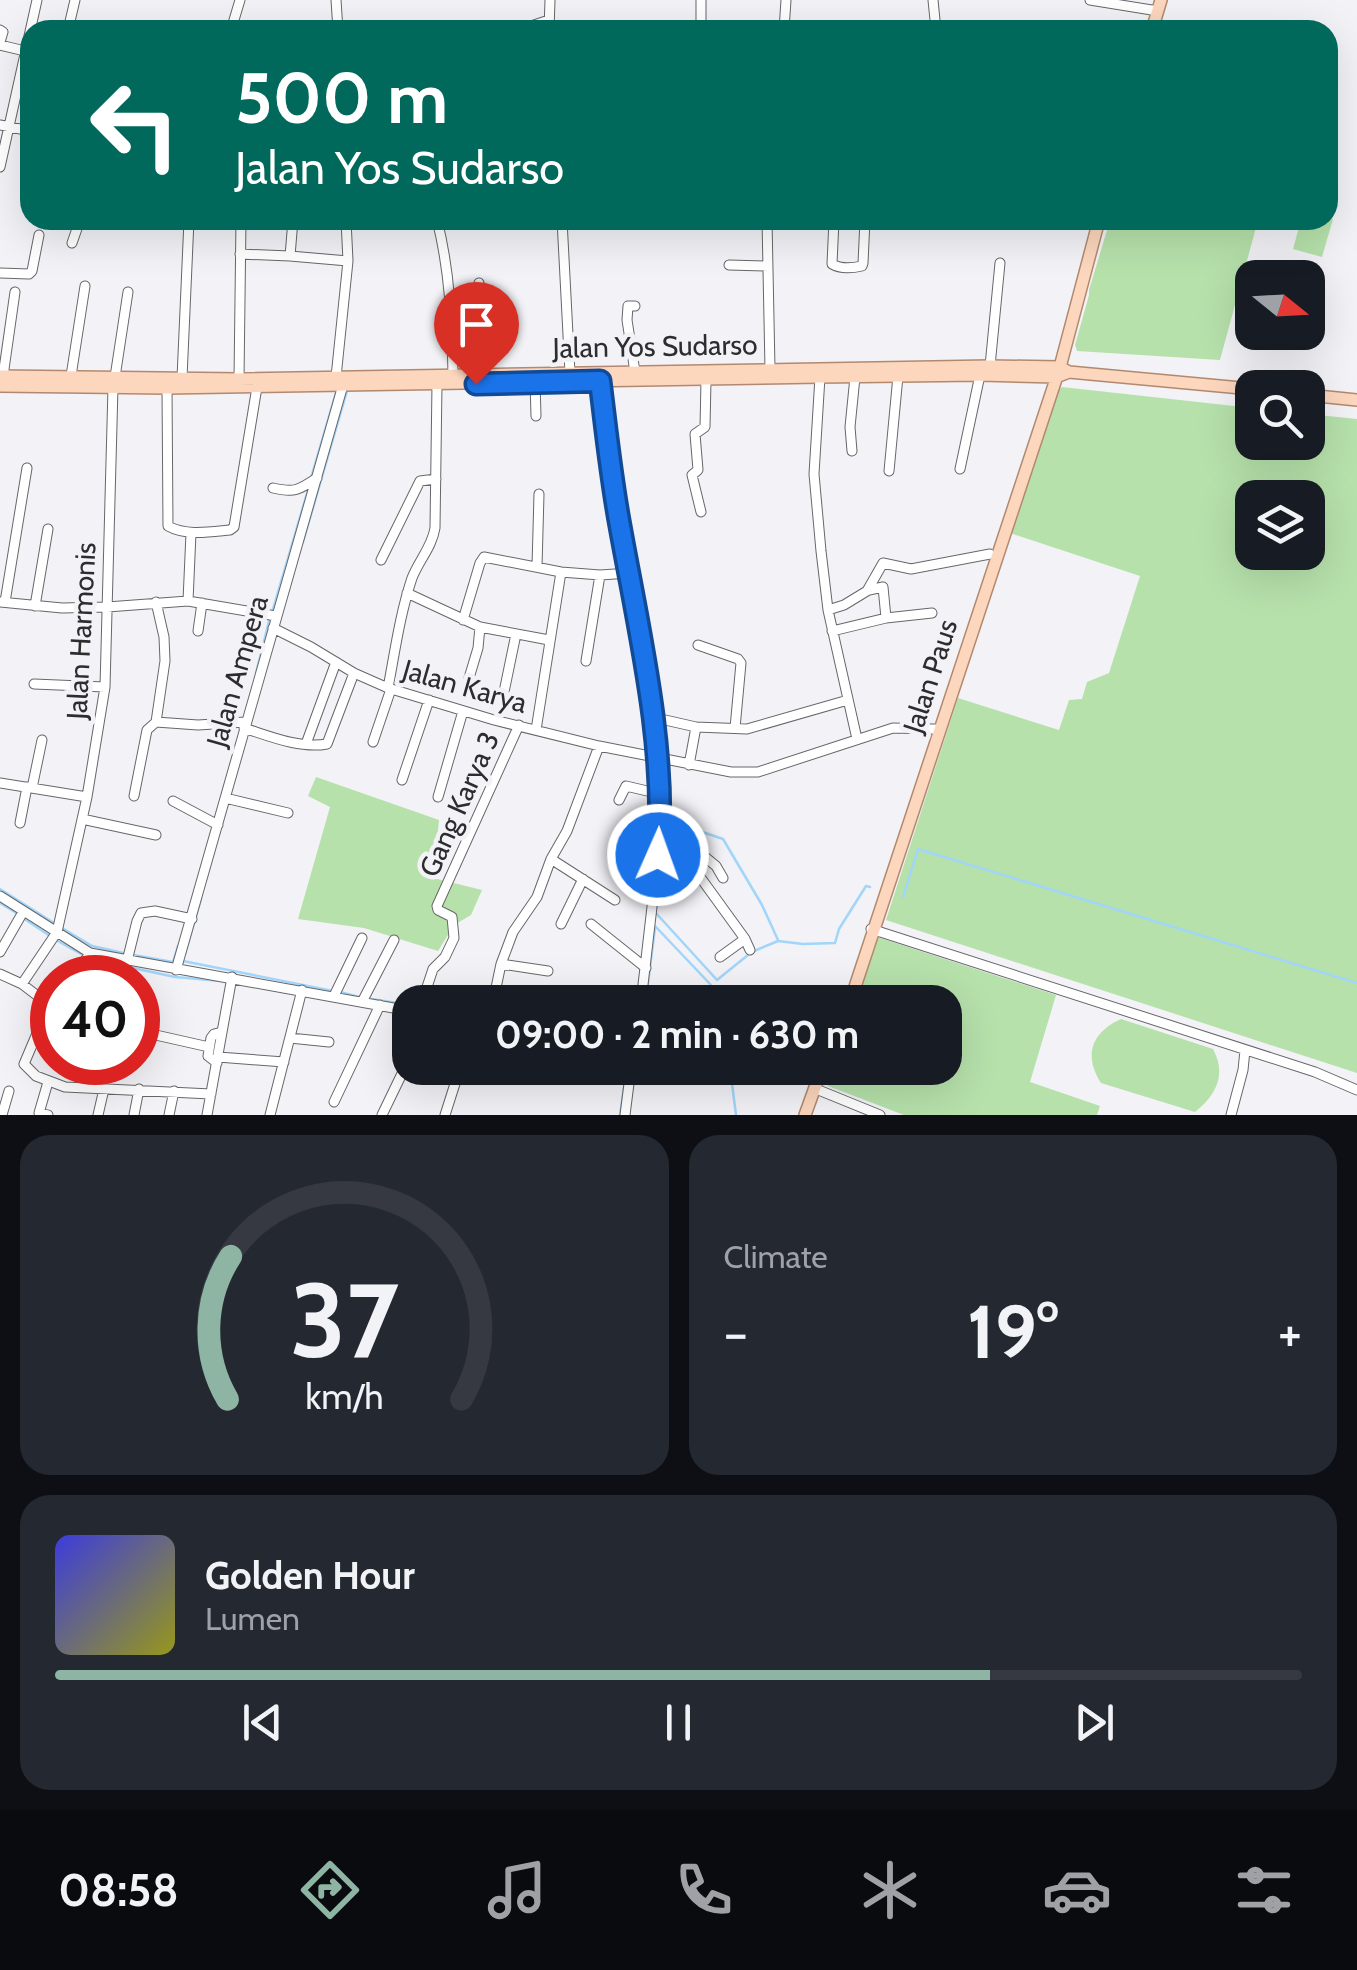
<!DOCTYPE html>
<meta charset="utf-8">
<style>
:root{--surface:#171b24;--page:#242831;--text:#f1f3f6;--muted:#9ea1a6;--line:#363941;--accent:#8eb5a3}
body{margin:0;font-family:Cabin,sans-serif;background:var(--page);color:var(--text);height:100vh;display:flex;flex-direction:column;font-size:38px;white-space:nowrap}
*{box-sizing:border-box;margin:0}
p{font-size:32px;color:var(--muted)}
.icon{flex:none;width:55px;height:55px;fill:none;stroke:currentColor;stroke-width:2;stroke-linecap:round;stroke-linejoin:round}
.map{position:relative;height:1115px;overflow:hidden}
.side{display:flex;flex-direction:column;gap:20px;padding:20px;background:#0d0f14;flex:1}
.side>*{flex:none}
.guide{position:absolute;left:20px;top:20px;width:1318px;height:210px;border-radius:30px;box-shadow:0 10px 40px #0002;background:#00695c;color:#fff;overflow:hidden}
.needle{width:65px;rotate:108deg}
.buttons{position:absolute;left:1235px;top:260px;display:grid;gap:20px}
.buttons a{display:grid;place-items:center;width:90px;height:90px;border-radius:20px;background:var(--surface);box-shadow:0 10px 40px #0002;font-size:50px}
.speed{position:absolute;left:30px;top:955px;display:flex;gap:20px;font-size:50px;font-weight:700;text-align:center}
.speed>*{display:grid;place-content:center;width:130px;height:130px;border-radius:50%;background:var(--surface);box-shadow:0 10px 40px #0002;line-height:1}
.speed .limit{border:15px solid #d22;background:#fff;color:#111}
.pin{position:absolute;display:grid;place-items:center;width:85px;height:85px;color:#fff;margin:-102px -42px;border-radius:50% 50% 50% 0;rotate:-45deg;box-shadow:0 0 10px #0007}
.pin .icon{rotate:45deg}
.me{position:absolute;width:110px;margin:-55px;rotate:2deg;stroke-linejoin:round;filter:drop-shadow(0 0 8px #0008)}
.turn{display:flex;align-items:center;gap:35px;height:210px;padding:0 50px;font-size:45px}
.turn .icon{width:130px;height:130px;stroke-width:2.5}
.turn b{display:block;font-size:70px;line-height:85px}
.big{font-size:75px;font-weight:700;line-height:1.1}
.side .tile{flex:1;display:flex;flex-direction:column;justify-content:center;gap:15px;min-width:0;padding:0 35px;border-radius:30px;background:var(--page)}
.side .dial{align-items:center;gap:0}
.dial svg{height:260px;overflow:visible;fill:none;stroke:var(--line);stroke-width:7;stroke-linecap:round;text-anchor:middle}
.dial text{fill:var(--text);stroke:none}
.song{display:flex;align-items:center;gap:30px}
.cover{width:120px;height:120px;border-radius:15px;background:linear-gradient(135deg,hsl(240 70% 55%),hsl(60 70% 35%))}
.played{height:10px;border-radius:5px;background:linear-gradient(90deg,var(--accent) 75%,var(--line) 75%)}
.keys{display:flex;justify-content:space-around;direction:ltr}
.heat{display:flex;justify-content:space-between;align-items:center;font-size:55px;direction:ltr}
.side .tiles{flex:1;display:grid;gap:20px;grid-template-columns:1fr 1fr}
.tile:last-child{grid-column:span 2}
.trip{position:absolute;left:392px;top:985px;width:570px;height:100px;border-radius:30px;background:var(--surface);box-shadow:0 10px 40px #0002;font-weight:700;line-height:100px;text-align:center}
.dock{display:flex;height:160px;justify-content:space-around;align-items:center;background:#090b0e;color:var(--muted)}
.dock .icon{width:70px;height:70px}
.dock .current{color:var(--accent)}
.dock b{font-size:45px;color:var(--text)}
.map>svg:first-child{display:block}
.green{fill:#b6e1ab;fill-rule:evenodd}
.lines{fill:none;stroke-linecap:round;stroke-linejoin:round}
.stream{stroke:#a1d5f9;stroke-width:2.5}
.minor-casing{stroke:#67676b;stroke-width:11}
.major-casing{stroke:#b2896e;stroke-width:14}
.minor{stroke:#fff;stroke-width:9}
.major{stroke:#fcd6bd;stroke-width:11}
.route-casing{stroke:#114b97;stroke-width:25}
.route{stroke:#1a73e8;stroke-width:18}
.labels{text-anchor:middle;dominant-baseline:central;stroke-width:9;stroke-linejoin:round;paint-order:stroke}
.street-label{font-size:28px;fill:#2d2d2e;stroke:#f2f2f7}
</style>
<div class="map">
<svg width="1357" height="1115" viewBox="0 0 1357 1115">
<rect width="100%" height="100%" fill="#f2f2f7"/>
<path class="green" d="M1328 217 1333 219 1322 257 1293 249 1301 220H1328Z
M1110 220H1258L1220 360 1077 351 1075 345 1089 295V290Z
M1062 387 1252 408V442H1308V414L1357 419V1073L886 920 958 698 1059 730 1069 700 1082 699 1087 682 1109 673 1140 576 1010 533 1056 392ZM1252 498H1308V552H1252Z
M316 777 439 820 433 878 482 890 471 915 454 925 438 951 364 928 298 919 330 807 308 796Z
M877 937 1056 995 1030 1082 1100 1106 1097 1115H904L828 1086 834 1068H945V1002H855Z
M1121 1019 1213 1049C1227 1075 1216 1095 1195 1112L1101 1083C1083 1055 1092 1032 1121 1019Z"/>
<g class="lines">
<path class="stream" d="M594 387 607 464
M311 478 337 389
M303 542 347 391
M633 575 647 650
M273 609 308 490
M256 673 269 621
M658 736 661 753
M664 819 723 839 762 905 778 940
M0 889 54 923
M903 897 918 849 1357 983
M0 903 18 914
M655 912 717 980 748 955
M23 918 50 936
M655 926 711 985 699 998 702 1002
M62 928 92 946 123 953
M56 940 83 955
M754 951 778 941 803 944 835 943 839 929 866 886 870 887
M185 954 201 899
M133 955 173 962 178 946
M91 959 175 977 221 981
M183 961 333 991
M340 992 359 997
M371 999 410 1005
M646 999 655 928
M730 1068 736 1115
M620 1115 627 1068"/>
<g class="minor-casing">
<path id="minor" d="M336 0 338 30
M701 0V30
M933 0 936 30
M1090 0 1158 11
M0 30 3 32 0 42
M68 30 75 0
M231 30 240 0
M519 30 549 20
M549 30 550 0
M784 30 786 0
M0 45 25 51
M0 125 30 131
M0 167 37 0
M437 220C450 271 452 323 453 375
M562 220 570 373
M767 220 770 369
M834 220 832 264C840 269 853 268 862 266L863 263 865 220
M72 243 80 220
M240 254 290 256 348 261
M290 256 293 220
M729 265 768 266
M0 273 29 274 32 271 39 235
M635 306H628L627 320 635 372
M990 366 1000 263
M477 375 476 301 479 283
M3 376 15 292
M71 376 85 286
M115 377 128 292
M336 377 348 261 346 220
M820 377 814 474 821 551 828 610 857 739
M182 378 189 220
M239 379 241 220
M600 381 620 526 648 681 660 794 661 828 658 855 641 1002
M535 382 536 416
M167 388 168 526C186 536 209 532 230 530L234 527 257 387
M852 451 850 427 855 377
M960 469 980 375
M889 471 898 376
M273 488C295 493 299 490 317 478
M701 512 692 475 698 470 695 434 705 427 706 380
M381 560 420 481 436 479
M537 567 539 494
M407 593 480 627 549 640
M188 601 191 533
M0 602 62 608 107 607 188 601 276 616
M5 602 27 468
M156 602 164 637 165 661 156 722 198 725 245 722
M35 606 48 529
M828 610 844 605 867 591 883 563 911 569 990 554
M886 618 932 613
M463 620 480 563 484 557 561 572 600 575 630 573
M273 628 311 647 354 673 388 688 494 720 599 746 731 772H758L893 728 934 729
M198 631 202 603
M832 631 886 618 883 587 869 590
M698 645 738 659 741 663 735 728
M586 661 600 575
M469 678 478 648 480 627
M34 684 105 687
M388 688C395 651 400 614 412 578 419 560 432 547 435 528L437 384
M504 692 516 634
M652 717 696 727 747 729 848 700
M244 728C269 736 300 749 327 744L354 673
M536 730 561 572
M373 742 391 689
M306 744 336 662
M689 765 696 727
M402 780 429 700
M0 783 87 797
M32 788 42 740
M134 796 147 730 156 722
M438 797 463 711
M225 798 288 813
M619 800 626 786 660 794
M173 801 218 825
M82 819 156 835
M20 823 27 787
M699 852 716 866 723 878
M658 855 695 870 745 939 750 950
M551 859 615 900
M0 896 90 953 410 1011
M561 924 583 879
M591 924 646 968
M871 929 1315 1072 1357 1090
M0 952 23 912
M720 957 745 939
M127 961 137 921 141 913 155 911 192 919
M501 964 548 971
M176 970 343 385
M0 974 22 984 52 1007
M74 978 90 953
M22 984 57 932 87 797 105 687 113 387
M334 996 362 938
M362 1002 394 940
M422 1002 433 969 445 957 454 938 452 917 438 910 437 906 519 725
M493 1002 501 964 513 932 537 897 551 859 567 831 599 746
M52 1007 41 1024 24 1064 36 1076 65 1087 211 1094
M138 1031 209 1047
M290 1038 329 1042
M218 1057 284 1062
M217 1063 208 1056 211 1038 214 1034 222 1032
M821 1091 880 1115
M334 1102 380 1005
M2 1115 9 1091
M48 1115 39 1113 48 1082
M98 1115 104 1089
M134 1115 139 1089
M169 1115 174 1091
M207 1115 232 977
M270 1115 302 990
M382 1115 410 1057
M445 1115 460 1068
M625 1115 631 1068
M1231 1115 1243 1070 1245 1050"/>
</g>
<g class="major-casing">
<path id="major" d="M1152 30 1161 0
M0 376 239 379 990 366 1060 367 1069 372 1252 389
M0 386 167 388 820 377 980 375 1056 377 1069 372
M1308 395 1357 400
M850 1002 1060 367 1099 220
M805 1115 822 1068"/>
</g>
<use href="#minor" class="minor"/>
<use href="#major" class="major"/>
</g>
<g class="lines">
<g class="route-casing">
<path id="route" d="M476 384 600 381C606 429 611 478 620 526 639 632 667 748 658 855"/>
</g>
<use href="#route" class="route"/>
</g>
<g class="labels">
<g class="street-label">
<text transform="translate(655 346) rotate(-1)">Jalan Yos Sudarso</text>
<text transform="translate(81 631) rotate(-87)">Jalan Harmonis</text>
<text transform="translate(237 671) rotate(-74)">Jalan Ampera</text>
<text transform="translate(930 676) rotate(-72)">Jalan Paus</text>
<text transform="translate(465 686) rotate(16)">Jalan Karya</text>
<text transform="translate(459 804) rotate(-66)">Gang Karya 3</text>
</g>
</g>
</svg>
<div class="buttons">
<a><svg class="needle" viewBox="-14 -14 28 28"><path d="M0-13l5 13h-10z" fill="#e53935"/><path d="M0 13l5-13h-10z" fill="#9ea1a6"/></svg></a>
<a><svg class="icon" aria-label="search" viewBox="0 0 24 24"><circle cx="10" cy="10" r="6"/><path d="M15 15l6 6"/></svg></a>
<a><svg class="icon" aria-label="layers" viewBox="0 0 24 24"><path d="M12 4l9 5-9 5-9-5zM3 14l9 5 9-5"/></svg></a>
</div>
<div class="speed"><div class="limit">40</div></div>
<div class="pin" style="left:476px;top:384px;background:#d93025"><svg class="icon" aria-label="arrive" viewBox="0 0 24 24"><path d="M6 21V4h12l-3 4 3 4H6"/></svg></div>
<svg class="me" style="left:658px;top:855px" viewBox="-20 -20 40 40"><circle r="17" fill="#1a73e8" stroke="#fff" stroke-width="3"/><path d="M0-11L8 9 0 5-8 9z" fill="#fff"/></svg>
<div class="trip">09:00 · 2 min · 630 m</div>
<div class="guide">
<div class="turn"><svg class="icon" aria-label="left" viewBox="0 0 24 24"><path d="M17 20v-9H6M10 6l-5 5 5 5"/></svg><div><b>500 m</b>Jalan Yos Sudarso</div></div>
</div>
</div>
<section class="side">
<div class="tiles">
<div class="tile dial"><svg viewBox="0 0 100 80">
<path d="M14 69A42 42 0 1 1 86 69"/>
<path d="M14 69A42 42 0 0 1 15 25" stroke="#8eb5a3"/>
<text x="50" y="56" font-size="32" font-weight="700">37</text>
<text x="50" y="72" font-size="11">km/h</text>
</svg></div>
<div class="tile"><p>Climate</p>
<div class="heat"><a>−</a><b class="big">19°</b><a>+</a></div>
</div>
<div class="tile">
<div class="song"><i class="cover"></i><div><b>Golden Hour</b><p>Lumen</p></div></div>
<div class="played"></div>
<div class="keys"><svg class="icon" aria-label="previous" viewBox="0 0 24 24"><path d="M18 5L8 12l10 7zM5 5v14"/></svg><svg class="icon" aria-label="pause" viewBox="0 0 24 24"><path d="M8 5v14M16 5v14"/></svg><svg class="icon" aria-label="next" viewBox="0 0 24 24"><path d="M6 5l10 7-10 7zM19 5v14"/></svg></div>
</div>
</div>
</section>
<nav class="dock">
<b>08:58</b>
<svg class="icon current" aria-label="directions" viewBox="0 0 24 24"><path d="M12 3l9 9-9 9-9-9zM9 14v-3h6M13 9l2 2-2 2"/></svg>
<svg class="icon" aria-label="music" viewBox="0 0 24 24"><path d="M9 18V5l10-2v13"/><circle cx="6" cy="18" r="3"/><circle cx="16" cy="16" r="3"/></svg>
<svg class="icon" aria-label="phone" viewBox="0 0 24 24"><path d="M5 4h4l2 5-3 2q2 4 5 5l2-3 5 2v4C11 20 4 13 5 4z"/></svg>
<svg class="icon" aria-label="climate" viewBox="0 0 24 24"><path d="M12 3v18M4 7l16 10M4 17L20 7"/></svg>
<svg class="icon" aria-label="car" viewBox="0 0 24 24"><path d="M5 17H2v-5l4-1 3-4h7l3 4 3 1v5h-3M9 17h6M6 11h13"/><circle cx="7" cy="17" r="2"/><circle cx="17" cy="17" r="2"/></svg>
<svg class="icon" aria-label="filters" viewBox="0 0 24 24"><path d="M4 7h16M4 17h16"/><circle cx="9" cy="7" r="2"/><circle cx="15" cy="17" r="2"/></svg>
</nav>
